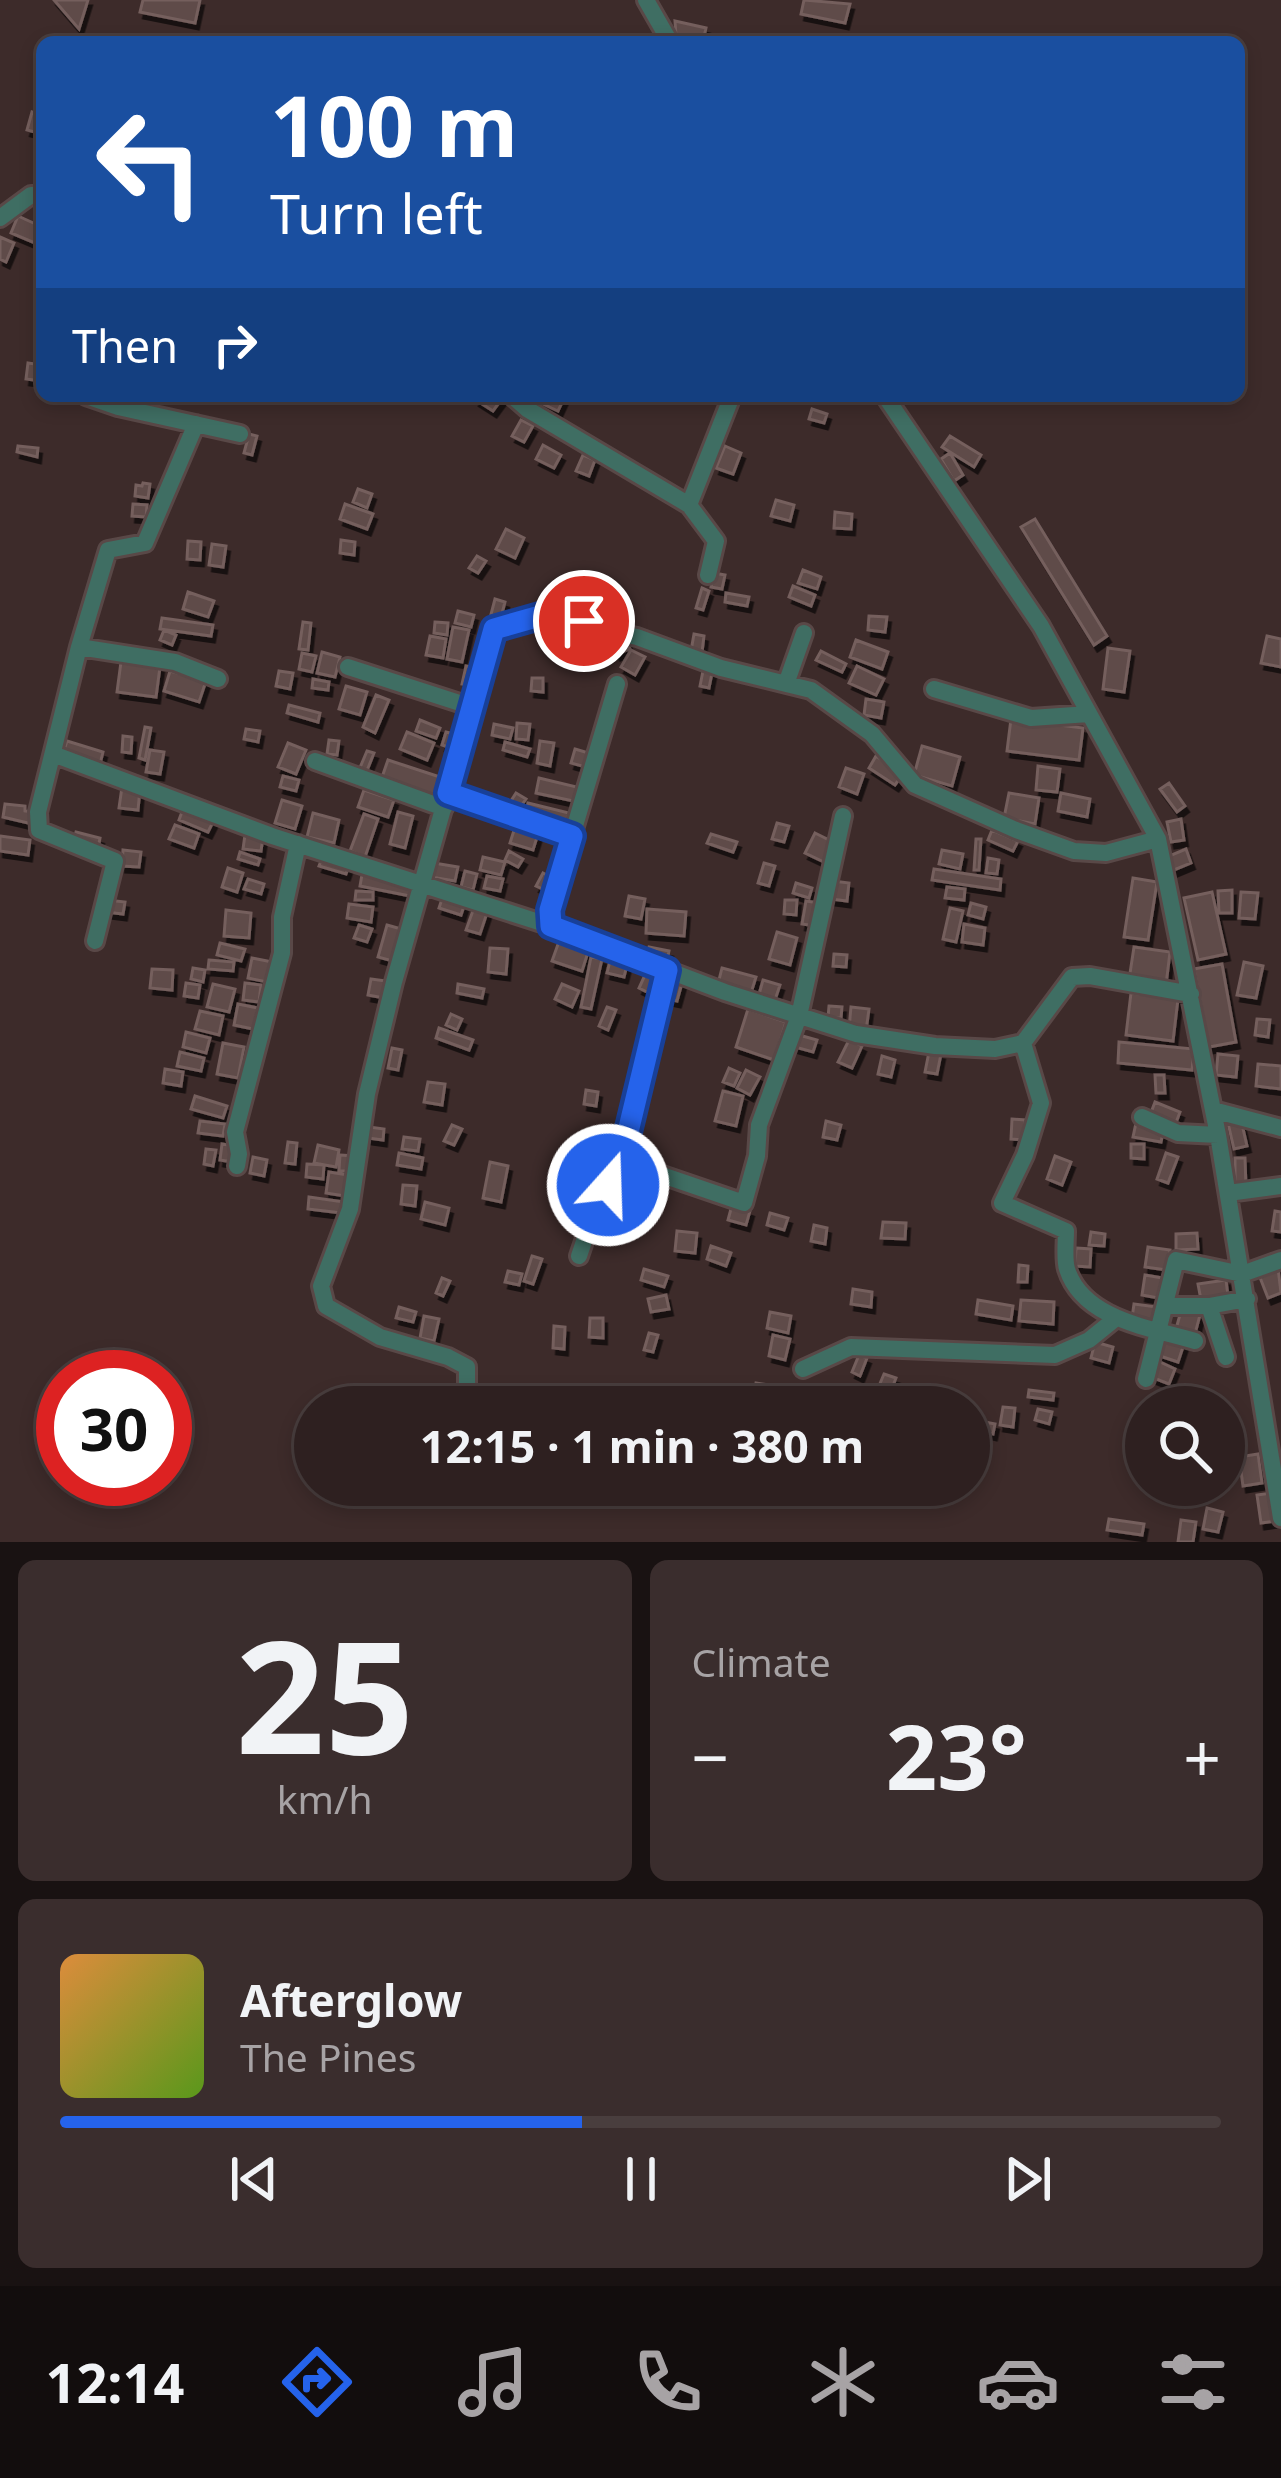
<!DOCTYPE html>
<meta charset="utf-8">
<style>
:root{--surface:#2e2020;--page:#3a2d2d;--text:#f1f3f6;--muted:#a7a3a5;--line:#493e3e;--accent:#2563eb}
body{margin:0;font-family:"Noto Sans",sans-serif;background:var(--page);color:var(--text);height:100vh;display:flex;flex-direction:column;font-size:45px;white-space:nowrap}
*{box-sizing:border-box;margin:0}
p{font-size:39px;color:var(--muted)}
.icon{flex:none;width:66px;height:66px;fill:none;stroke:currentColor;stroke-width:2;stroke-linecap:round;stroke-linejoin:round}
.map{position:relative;height:1542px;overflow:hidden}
.panel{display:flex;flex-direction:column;gap:18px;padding:18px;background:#191212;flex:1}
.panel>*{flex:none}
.guide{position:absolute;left:36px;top:36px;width:1209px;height:366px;border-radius:18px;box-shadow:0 6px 18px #0003,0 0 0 3px var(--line);background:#1a4fa0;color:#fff;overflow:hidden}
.fabs{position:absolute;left:1125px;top:1386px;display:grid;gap:24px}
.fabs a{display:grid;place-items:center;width:120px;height:120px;border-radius:50%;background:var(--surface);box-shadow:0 6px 18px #0003,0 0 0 3px var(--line);font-size:60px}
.speed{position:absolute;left:36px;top:1350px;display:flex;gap:24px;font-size:60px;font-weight:700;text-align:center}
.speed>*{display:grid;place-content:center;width:156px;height:156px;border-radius:50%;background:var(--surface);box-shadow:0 6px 18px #0003,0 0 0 3px var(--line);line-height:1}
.speed .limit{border:18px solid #d22;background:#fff;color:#111}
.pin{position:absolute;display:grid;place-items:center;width:102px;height:102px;color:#fff;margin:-51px;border:6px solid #fff;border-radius:50%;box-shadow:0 3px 12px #0007}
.me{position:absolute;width:132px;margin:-66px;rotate:20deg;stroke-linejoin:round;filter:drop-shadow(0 0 9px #0008)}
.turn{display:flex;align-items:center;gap:42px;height:252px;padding:0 36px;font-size:54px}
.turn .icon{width:156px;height:156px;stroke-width:2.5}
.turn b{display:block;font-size:84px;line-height:102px}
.then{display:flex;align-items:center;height:114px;padding:0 36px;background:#0003;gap:24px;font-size:45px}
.big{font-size:90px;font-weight:700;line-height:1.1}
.panel .tile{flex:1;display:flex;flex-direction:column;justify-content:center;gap:18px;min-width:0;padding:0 42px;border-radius:18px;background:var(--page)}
.panel .dial{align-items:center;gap:0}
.dial b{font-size:156px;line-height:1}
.song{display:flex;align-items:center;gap:36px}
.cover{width:144px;height:144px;border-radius:18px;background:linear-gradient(135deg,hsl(30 70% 55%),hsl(90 70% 35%))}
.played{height:12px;border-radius:6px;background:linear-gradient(90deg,var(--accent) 45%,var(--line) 45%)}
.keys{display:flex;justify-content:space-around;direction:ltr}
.heat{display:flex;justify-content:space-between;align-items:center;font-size:66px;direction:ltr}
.panel .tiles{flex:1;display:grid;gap:18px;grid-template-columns:1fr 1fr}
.tile:last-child{grid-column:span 2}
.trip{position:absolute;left:294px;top:1386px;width:696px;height:120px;border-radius:60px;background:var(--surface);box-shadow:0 6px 18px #0003,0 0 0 3px var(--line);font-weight:700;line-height:120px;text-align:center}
.tabs{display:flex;height:192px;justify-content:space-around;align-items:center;background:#120d0d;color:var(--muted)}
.tabs .icon{width:84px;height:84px}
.tabs .active{color:var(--accent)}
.tabs b{font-size:54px;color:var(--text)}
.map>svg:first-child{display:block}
.building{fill:#5f4b49;stroke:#745f5d;stroke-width:3;filter:url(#shadow)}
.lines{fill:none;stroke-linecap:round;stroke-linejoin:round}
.minor-casing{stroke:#594847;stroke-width:22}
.minor{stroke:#3f6e63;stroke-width:16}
.route-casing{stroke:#184099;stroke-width:30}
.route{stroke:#2563eb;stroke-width:21}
</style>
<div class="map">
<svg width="1281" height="1542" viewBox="0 0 1281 1542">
<defs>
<filter id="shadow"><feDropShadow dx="3.5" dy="6" stdDeviation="0" flood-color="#0009"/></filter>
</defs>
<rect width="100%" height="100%" fill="#3d2b2a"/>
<path class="building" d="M54 0H88L79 29Z
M143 0H200L195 23 140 12Z
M804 0 850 4 845 23 801 14Z
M675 21 706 28 703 41 676 35Z
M32 112 41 115 42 134 27 130Z
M18 216 42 227V246L11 233Z
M0 237 14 243 6 262 0 259Z
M28 363 42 365V381L26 379Z
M479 396H504L493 411 476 400Z
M544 396H565L558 411 541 403Z
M812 409 827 414 824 423 809 419Z
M521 420 533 426 524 442 512 436Z
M249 434 257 436 252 455 244 453Z
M950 436 981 455 974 467 942 447Z
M543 445 561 455 554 468 536 459Z
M18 446 38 448 37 457 17 452Z
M725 446 741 453 733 474 716 468Z
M950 453 963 475 954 481 941 459Z
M583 455 595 460 589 476 576 471Z
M143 483 150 484 148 498 135 496 136 485 142 486Z
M358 489 372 494 367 508 353 502Z
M776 500 794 505 790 521 771 516Z
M133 504 147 505 146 517 132 516Z
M345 504 373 514 367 529 340 519Z
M835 512 852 514 851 529 834 528Z
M1035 519 1107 636 1094 645 1021 527Z
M506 529 524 538 515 558 496 549Z
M341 540 355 542 354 555 340 553Z
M188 541 201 542 200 560 187 559Z
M212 544 226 546 223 567 209 565Z
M477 556 486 561 478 573 469 568Z
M803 570 821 577 817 589 798 583Z
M714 573 725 575 722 589 711 587Z
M793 586 815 595 811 606 789 597Z
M702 588 709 591 703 610 696 608Z
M188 592 214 601 208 617 183 609Z
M726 593 749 597 747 606 725 602Z
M495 599 505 602 499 625 489 622Z
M458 611 474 615 471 627 455 623Z
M869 616 887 617 885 632 868 630Z
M162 618 213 625 211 636 160 629Z
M303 622 311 623 308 650 299 649Z
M435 622 448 623 447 635 434 633Z
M551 625 562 627 560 641 548 639Z
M453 627 469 630 462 662 447 659Z
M164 630 176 635 172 645 160 640Z
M694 634 704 636 702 652 691 651Z
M625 635 630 649 617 654 612 640Z
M430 636 446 639 443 658 426 655Z
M1267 636 1281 639V667L1261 663Z
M856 640 888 652 882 669 850 657Z
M1108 648 1130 651 1124 692 1103 689Z
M631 650 645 657 635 675 621 667Z
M821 651 846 664 842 672 816 660Z
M322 652 340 657 335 677 317 673Z
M302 653 316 656 312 672 299 669Z
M121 662 160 667 156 697 117 692Z
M466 666 477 669 474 686 462 684Z
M857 666 884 679 876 695 849 683Z
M170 671 206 681 199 702 164 691Z
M279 671 293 673 290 689 276 686Z
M703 671 712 673 709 688 700 686Z
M532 678H543V692L531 691Z
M313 679 329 682 328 690 312 688Z
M346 686 367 692 360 715 339 709Z
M376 695 389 700 375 733 363 727Z
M866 699 884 702 881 718 864 715Z
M289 705 320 713 318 722 287 713Z
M1011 719 1083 728 1079 760 1007 751Z
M420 720 440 728 436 738 416 731Z
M517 723 530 724 528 740 516 739Z
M494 724 513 728 510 739 492 735Z
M145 727 151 728 145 760 139 758Z
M246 729 260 731 258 742 244 739Z
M407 732 434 743 427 760 400 749Z
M446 732 458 735 454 749 442 745Z
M123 736 132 737 131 753 122 752Z
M329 740 339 741 337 755 327 754Z
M67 741 103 752 100 764 63 753Z
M540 741 554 743 550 766 537 763Z
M505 742 530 749 527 757 503 750Z
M288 743 306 750 296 774 278 767Z
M922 746 960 757 952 786 914 775Z
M575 749 592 754 589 768 571 763Z
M150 750 164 752 160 774 146 772Z
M367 751 374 753 366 773 359 770Z
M876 756 903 774 895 785 869 768Z
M388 760 443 778 436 799 381 780Z
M1038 766 1060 769 1057 792 1036 790Z
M846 768 864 774 857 794 839 787Z
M283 776 299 780 296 791 280 787Z
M539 778 581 788 578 802 536 793Z
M1169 783 1185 806 1177 812 1160 789Z
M122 787 140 789 138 810 119 808Z
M364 790 394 800 388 817 358 807Z
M516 793 526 799 516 813 507 807Z
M1009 793 1039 798 1035 824 1004 818Z
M1061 793 1090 799 1087 817 1058 811Z
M282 800 302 806 295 829 275 823Z
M528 803 569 813 565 825 525 815Z
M5 804 25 806V811L33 812 32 824 3 817Z
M183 809 213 822 208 832 179 820Z
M398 812 413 816 405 848 390 844Z
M313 813 339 820 334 843 307 837Z
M364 814 378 819 365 857 350 851Z
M1181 819 1184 840 1171 842 1167 822Z
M777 823 789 826 784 842 772 839Z
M175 825 199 834 194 848 169 839Z
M515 827 538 834 533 850 510 843Z
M992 830 1018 841 1013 851 988 840Z
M76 832 100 838 98 849 73 843Z
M815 833 833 842 824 862 805 853Z
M711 834 737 842 733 852 707 843Z
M245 835 263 837 261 851 243 849Z
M0 836 30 840 28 855 0 851Z
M976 839H981L979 870H974Z
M1186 849 1191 863 1174 870 1169 856Z
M123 850 141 852 139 867 122 866Z
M942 850 963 854 960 869 939 864Z
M509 851 523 859 518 867 505 860Z
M240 852 260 859 258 865 238 859Z
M323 856 349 865 346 874 319 866Z
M483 857 505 862 501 875 480 870Z
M988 858 999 860 997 874 986 873Z
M434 863 458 867 455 881 431 877Z
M764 863 775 866 769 886 758 883Z
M228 868 243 873 237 892 222 887Z
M363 869 414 885 410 896 360 886Z
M934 869 1001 879 1000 890 932 880Z
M465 871 477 874 473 890 461 887Z
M543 873 553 878 547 891 536 886Z
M487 876 503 879 500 891 484 888Z
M1133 878 1157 882 1148 940 1124 937Z
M248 879 264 884 261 894 244 889Z
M833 881 849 883 847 901 831 899Z
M796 883 812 888 809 898 793 893Z
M947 887 965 889 964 900 945 898Z
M1232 890V913H1219L1218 891Z
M356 891 373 892V900H355Z
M1212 892 1226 954 1198 960 1184 898Z
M1241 892 1258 893 1255 919 1239 918Z
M443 896 465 903 461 915 439 908Z
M629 896 645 899 641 919 625 916Z
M107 900 125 902 123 914 106 912Z
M785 900H797L796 915 784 914Z
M806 901 819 903 816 926 802 924Z
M971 903 986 907 983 919 968 915Z
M349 904 373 907 371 922 347 918Z
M475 905 488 910 480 934 466 930Z
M950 908 963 911 956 942 943 939Z
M647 909 686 912 684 936 646 933Z
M226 910 251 913 249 938 224 936Z
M964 924 985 928 983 945 962 942Z
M359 925 372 929 367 942 354 938Z
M387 925 405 930 396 962 378 957Z
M777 932 797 938 790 965 769 959Z
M561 936 590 946 582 971 552 961Z
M220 943 245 949 241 961 217 955Z
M649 947 669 951 666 965 645 961Z
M1134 947 1170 952 1166 985 1129 980Z
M490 948 508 949 506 974 488 972Z
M834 954 847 955 846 967 833 966Z
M591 957 602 959 591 1009 581 1007Z
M611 957 628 961 624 977 607 973Z
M252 958 272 962 267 982 248 978Z
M209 960 234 962 233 971 208 969Z
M1244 962 1263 966 1256 998 1237 995Z
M1222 964 1236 1042 1209 1047 1194 969Z
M193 968 205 970 203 982 191 979Z
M722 968 756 977 751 993 718 984Z
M152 969 173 970 172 990 150 988Z
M645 975 659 981 653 995 639 988Z
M371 979 386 981 384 998 368 995Z
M668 979 682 983 677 1001 663 998Z
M763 980 780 985 774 1003 758 998Z
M186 983 200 985 198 998 184 996Z
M245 983 261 985 259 1002 243 1000Z
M213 984 235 989 229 1012 207 1007Z
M458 984 484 989 482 998 457 993Z
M562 984 579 991 572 1007 555 999Z
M1131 993 1178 999 1173 1041 1126 1035Z
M238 1004 258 1008 253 1029 234 1025Z
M829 1006 842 1007 841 1018H828Z
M607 1007 616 1010 608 1030 599 1026Z
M851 1007 869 1009 866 1031 849 1029Z
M748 1009 786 1022 774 1060 736 1047Z
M200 1011 223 1016 219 1035 195 1029Z
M451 1014 462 1019 457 1030 446 1025Z
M1257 1019 1270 1020 1268 1037 1255 1035Z
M439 1028 473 1040 469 1050 436 1038Z
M186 1032 210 1038 206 1053 183 1047Z
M799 1035 817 1040 813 1052 795 1047Z
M849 1040 862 1046 852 1068 838 1062Z
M1119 1042 1194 1049 1192 1070 1118 1063Z
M223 1043 244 1047 238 1078 217 1074Z
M392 1048 402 1050 398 1070 388 1068Z
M180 1052 204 1058 201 1071 177 1066Z
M929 1052 941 1054 937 1074 925 1072Z
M1218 1054 1238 1056 1236 1077 1216 1075Z
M882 1056 895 1060 891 1077 878 1074Z
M1258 1064 1281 1066V1089L1256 1086Z
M729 1068 740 1073 734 1086 723 1082Z
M165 1069 183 1072 181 1086 163 1083Z
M746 1070 760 1077 750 1095 737 1088Z
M1155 1075H1164L1165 1093H1156Z
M428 1082 445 1084 442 1105 424 1102Z
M586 1090 598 1092 596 1106 584 1104Z
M723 1091 743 1096 736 1126 715 1121Z
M195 1096 227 1106 223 1118 191 1109Z
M1155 1102 1180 1112 1174 1128 1149 1118Z
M1012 1119 1025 1120 1024 1140 1011 1139Z
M1241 1120 1247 1146 1234 1149 1228 1123Z
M200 1121 225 1124 223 1136 198 1133Z
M826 1121 841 1125 837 1140 823 1137Z
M1136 1123 1164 1128 1161 1142 1133 1137Z
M452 1125 462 1129 454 1145 444 1141Z
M369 1127 384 1129 383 1140 368 1138Z
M404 1137 420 1139 418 1151 402 1149Z
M288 1142 297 1143 295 1164 285 1163Z
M588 1142 601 1146 595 1165 582 1162Z
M222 1144 234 1146 232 1162 220 1160Z
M1131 1144H1144V1159L1131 1158Z
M318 1145 339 1150 336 1167 314 1163Z
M206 1149 216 1150 213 1166 204 1164Z
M399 1153 423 1158 421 1169 397 1165Z
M1166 1153 1178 1157 1168 1183 1157 1179Z
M340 1155 354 1156 353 1171H339Z
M1055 1156 1071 1162 1062 1185 1047 1179Z
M253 1157 267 1160 264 1176 250 1173Z
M1235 1158H1245L1246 1188H1235Z
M490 1162 508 1166 501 1202 483 1198Z
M307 1164 324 1165 323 1179 306 1177Z
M329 1172 348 1175 345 1196 326 1193Z
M403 1185 417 1186 415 1206 401 1204Z
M309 1197 344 1202 342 1213 308 1209Z
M425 1202 449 1208 445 1225 421 1219Z
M732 1205 750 1211 746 1225 728 1220Z
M1275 1211 1281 1212V1232L1272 1231Z
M770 1213 788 1218 784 1230 767 1225Z
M883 1222 906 1223 905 1239 881 1238Z
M814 1225 827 1228 825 1244 811 1241Z
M677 1231 697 1233 695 1253 675 1251Z
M1091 1232 1105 1234 1104 1246 1089 1245Z
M1197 1233 1198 1249 1176 1250V1234Z
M711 1246 731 1253 726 1266 707 1259Z
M1148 1247 1170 1250 1167 1270 1145 1267Z
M1076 1248 1091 1249 1090 1267 1075 1266Z
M532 1256 542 1259 533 1284 524 1281Z
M1019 1265 1028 1266 1027 1282H1018Z
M1278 1268 1281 1293 1268 1298 1259 1275Z
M644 1269 668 1276 664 1287 641 1280Z
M508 1271 522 1274 519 1285 505 1282Z
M1145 1275 1168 1279 1164 1299 1142 1295Z
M442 1278 450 1281 443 1296 436 1293Z
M1226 1280 1228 1296 1201 1300 1198 1284Z
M853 1289 872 1292 871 1307 851 1304Z
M666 1295 669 1309 651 1312 648 1299Z
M978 1300 1013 1306 1011 1320 976 1314Z
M1021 1300 1054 1302 1053 1324 1019 1321Z
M1134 1304 1157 1307 1155 1321 1132 1318Z
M399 1307 416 1312 413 1322 396 1318Z
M1181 1311 1200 1315 1195 1334 1176 1329Z
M770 1312 791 1316 788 1333 767 1328Z
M424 1316 439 1319 434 1341 420 1338Z
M590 1318H603V1338L589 1337Z
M554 1326 565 1327 564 1349 553 1348Z
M649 1333 658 1335 653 1352 644 1350Z
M1162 1333 1185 1341 1178 1362 1154 1354Z
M773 1335 790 1339 785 1360 769 1356Z
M1095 1342 1113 1347 1109 1363 1091 1358Z
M859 1355 867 1358 860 1376 852 1372Z
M1158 1361 1175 1369 1169 1384 1151 1377Z
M884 1374 896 1378 891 1391 879 1386Z
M756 1383 784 1387 781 1407 752 1406Z
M1029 1390 1054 1393 1053 1400 1028 1397Z
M875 1392 899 1400 896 1407 870 1405Z
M1003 1407 1015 1408 1013 1427 1000 1425Z
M1038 1409 1052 1412 1049 1424 1035 1420Z
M974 1420 995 1424 993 1434 971 1429Z
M1258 1454 1262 1483 1243 1486 1239 1457Z
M1272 1493 1275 1521 1261 1523 1257 1495Z
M1207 1508 1223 1512 1218 1532 1203 1529Z
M1109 1519 1144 1524 1142 1535 1107 1530Z
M1181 1520 1196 1522 1193 1542H1178Z"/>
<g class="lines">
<g class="minor-casing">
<path id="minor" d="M646 0 670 42
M0 218 31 195H42
M86 396 118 407 240 434
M512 396 527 409 689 505 732 396
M885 396 1041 626 1158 839 1218 1135 1281 1518
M689 505 716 541 708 575
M79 647 175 662 218 679
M348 667 472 707
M786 684 804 633
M934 689 1031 718 1089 714
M53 754 272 836 551 926 725 992 856 1034 935 1046 995 1049 1023 1043 1072 977 1090 976 1191 994
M315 761 444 808
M448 793 572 836
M551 926 550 910 617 684
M95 941 115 861 39 830 38 812 79 647 108 550 145 543 196 424
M667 970 621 1161 744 1203 757 1156 759 1125 799 1016 843 816
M1023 1043 1041 1103 1025 1155 1002 1203 1066 1231C1066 1242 1064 1259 1067 1269 1083 1320 1152 1328 1195 1341
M1213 1110 1281 1128
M1142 1117 1178 1133 1218 1135
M237 1166 239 1154 235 1132 282 953V917L298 844
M1228 1193 1281 1186
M579 1256 595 1209 621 1161
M1165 1306H1209L1247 1299
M1209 1306 1226 1357
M803 1369 851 1347 1055 1355 1089 1340 1115 1319
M1146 1379 1176 1260 1242 1274 1281 1260
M467 1407V1367L448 1357 380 1337 326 1306 321 1286 350 1209 367 1094 394 982 494 629 561 610 608 631 637 637 721 668 811 690 872 734 915 785 1016 830 1074 851 1106 853 1158 839"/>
</g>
<use href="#minor" class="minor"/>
</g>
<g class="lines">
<g class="route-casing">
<path id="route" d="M584 621 561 610 494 629 448 793 572 836 550 910 551 926 667 970 621 1161 608 1185"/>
</g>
<use href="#route" class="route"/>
</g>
</svg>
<div class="fabs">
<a><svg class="icon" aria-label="search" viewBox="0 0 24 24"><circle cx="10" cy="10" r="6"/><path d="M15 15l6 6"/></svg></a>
</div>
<div class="speed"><div class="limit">30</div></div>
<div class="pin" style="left:584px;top:621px;background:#d93025"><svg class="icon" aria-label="arrive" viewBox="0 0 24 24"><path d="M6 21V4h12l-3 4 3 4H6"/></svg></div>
<svg class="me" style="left:608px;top:1185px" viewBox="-20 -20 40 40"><circle r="17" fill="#2563eb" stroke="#fff" stroke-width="3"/><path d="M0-11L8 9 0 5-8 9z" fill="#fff"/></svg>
<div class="trip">12:15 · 1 min · 380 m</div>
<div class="guide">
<div class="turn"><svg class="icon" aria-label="left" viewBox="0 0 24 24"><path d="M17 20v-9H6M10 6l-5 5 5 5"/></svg><div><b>100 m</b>Turn left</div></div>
<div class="then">Then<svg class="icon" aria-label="right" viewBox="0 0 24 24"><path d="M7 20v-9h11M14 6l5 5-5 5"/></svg></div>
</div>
</div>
<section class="panel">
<div class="tiles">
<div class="tile dial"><b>25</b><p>km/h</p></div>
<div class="tile"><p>Climate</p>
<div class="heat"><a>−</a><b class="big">23°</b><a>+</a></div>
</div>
<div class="tile">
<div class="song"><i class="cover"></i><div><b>Afterglow</b><p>The Pines</p></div></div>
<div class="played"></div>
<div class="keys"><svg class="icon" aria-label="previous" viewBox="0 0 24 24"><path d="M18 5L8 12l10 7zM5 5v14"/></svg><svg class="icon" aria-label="pause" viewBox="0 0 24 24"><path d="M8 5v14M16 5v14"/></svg><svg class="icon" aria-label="next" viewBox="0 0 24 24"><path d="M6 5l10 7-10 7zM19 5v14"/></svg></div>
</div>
</div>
</section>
<nav class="tabs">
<b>12:14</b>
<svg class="icon active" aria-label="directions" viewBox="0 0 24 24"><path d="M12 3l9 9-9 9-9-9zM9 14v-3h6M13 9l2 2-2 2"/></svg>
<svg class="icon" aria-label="music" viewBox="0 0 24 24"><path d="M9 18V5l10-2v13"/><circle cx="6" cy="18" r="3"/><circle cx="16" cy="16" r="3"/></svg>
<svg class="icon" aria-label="phone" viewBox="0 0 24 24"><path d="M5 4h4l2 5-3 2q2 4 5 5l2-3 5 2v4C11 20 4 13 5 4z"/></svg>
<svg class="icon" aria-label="climate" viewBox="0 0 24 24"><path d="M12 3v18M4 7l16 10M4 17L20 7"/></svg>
<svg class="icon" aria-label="car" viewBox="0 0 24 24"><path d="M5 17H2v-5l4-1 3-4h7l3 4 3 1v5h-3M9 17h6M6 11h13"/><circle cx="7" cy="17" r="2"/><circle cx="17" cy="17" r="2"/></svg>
<svg class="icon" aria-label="filters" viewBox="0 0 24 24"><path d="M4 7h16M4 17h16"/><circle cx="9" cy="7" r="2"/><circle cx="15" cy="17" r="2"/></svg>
</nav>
